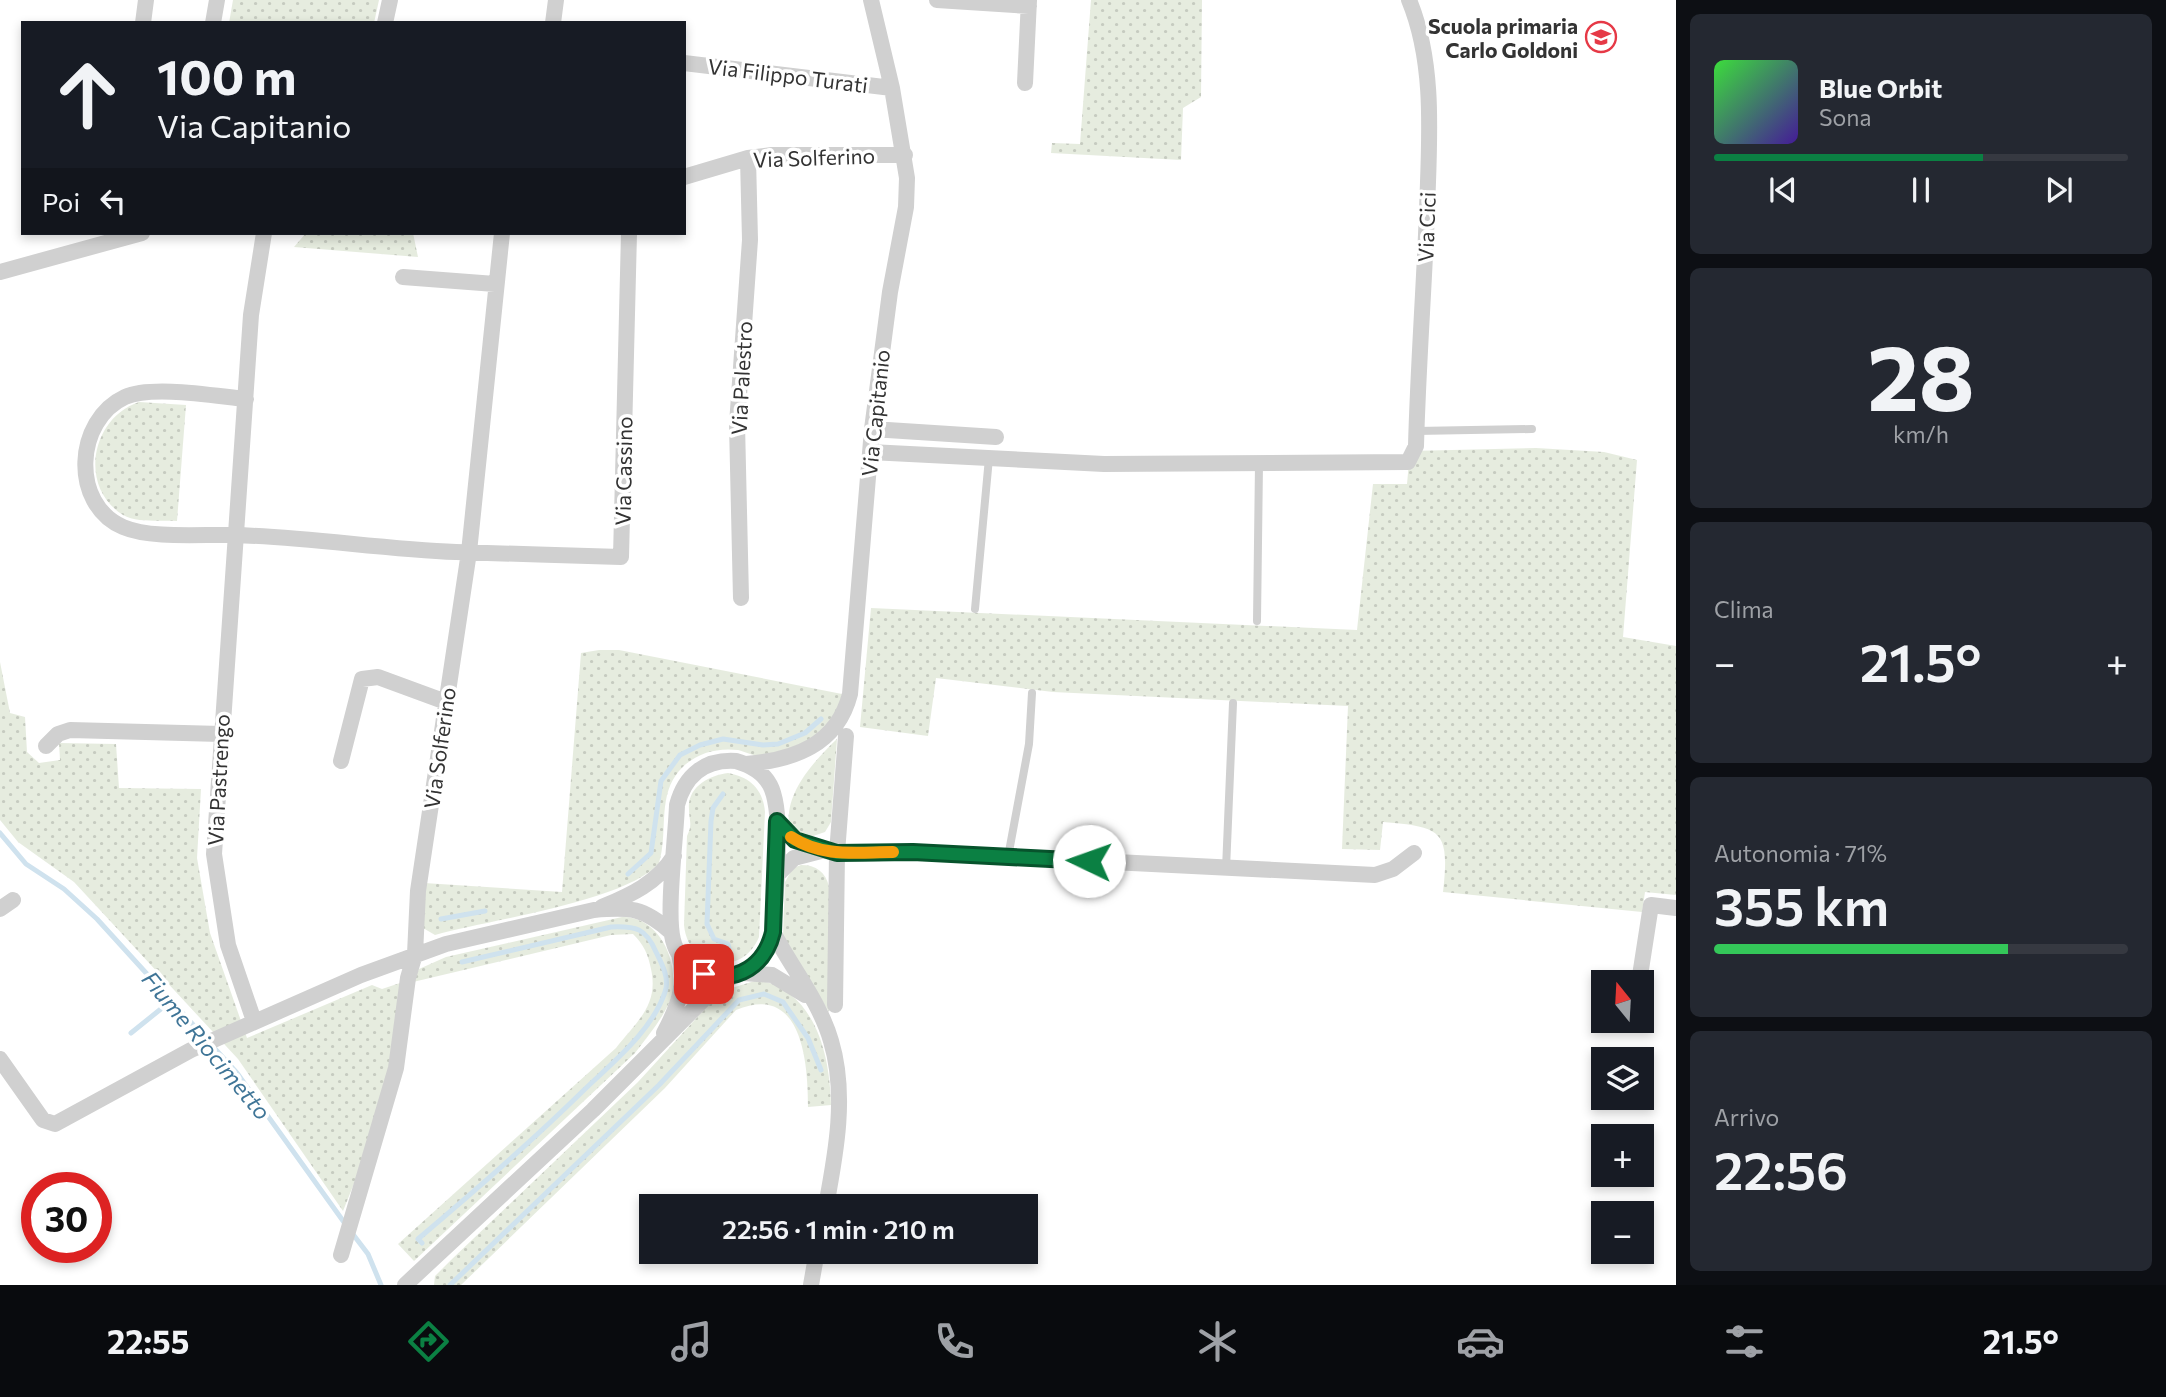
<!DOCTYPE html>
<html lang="it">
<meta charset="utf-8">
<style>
:root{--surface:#171b24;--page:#242831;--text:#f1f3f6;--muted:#9ea1a6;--line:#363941;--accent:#0b8043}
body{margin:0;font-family:Commissioner,sans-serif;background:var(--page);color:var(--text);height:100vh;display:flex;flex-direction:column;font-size:26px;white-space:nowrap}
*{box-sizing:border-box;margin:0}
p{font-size:23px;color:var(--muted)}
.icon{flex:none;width:38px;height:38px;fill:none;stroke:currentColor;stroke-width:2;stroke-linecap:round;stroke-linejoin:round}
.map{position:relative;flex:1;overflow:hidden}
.details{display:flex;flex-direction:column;gap:14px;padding:14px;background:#0d0f14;width:490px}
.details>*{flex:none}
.guide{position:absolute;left:21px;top:21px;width:665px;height:214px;border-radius:0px;box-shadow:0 4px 10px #0003;background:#171b24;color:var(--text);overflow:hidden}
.needle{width:46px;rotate:342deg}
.fabs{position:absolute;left:1591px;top:970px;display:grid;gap:14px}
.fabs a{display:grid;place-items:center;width:63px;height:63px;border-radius:0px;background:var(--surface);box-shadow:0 4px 10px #0003;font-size:35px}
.speed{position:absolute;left:21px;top:1172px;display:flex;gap:14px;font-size:35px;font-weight:700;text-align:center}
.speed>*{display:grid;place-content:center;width:91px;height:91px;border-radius:50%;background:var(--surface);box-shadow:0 4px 10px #0003;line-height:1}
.speed .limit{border:10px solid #d22;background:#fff;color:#111}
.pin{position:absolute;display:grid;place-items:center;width:60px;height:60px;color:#fff;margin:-30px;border-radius:14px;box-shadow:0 4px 10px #0006}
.me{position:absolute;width:77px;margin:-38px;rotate:273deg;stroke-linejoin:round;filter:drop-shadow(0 0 5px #0008)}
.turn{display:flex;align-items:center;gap:24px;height:147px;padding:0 21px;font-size:32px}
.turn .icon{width:91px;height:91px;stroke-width:2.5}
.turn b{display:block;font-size:49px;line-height:60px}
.then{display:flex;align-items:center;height:66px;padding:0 21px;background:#0003;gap:14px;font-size:26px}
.big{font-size:52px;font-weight:600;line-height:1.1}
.details .widget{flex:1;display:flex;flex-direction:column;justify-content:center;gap:10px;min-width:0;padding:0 24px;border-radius:10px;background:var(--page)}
.details .dial{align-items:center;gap:0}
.dial b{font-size:91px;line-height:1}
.song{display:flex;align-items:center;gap:21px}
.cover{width:84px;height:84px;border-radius:10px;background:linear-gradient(135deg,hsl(120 70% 55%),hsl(260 70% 35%))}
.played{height:7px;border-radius:4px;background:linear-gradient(90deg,var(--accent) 65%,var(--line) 65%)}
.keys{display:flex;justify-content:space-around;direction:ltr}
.heat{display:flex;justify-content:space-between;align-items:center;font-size:38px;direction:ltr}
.charge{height:10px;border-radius:5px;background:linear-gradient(90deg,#34c759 71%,var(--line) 0)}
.trip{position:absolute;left:639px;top:1194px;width:399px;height:70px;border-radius:0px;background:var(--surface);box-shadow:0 4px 10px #0003;font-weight:600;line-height:70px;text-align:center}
.tabs{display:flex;height:112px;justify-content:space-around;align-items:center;background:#090b0e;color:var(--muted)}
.tabs .icon{width:49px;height:49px}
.tabs .on{color:var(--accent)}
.tabs b{font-size:32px;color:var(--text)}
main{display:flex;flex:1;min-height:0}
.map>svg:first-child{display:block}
.grass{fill:url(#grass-dots)}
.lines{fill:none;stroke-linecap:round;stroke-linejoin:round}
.stream{stroke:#cfe2ee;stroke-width:5}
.service{stroke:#d0d0d0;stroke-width:8}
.minor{stroke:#d0d0d0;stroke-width:16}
.route-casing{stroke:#07532c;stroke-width:18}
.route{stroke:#0b8043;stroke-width:12}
.slow{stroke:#f59e0b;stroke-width:12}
.labels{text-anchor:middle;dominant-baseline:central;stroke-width:7;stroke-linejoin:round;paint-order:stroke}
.poi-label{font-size:21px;font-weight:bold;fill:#333;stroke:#fff;text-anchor:end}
.street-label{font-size:21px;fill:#333;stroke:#fff}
.water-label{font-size:23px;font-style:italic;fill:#3f7597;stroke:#fff}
</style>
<main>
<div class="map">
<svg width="1676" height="1285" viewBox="0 0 1676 1285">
<defs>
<pattern id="grass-dots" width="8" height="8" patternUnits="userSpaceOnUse" patternTransform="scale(1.75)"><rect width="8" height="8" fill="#e6ecdf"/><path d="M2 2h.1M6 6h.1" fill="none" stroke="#c6cbc0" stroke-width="1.8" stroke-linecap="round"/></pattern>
</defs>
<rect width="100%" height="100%" fill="#fff"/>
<path class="grass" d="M233 0H379L374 23H229Z
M1091 0H1202L1201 97 1183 108 1181 160 1051 153 1052 143 1080 144Z
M306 233H413L418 257 294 247Z
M139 402 186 405 177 521C161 520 137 523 123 515 78 487 91 418 139 402Z
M1536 448 1604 452 1637 460 1623 637 1676 646V895L1645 892 1642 912 1443 892C1450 830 1442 827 1383 822L1380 850 1342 849 1348 706 1053 692 936 678 928 736 860 727 871 608 1357 630 1373 484H1407L1410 451Z
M599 650H619L842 694C837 729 798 753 764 756 755 757 746 752 738 750 714 747 690 755 676 775 658 800 668 834 659 863 627 901 489 920 435 935L423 928 424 883 562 892 581 653Z
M0 662 10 713 25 717 27 752 39 763 60 760 59 743 116 744 119 788 201 789 197 858 210 933 247 1038 372 985 382 989 403 982 397 1048 367 1151 343 1211 238 1059 74 882 18 842 0 820Z
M837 739 831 822 825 832 807 838 789 825C785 792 815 760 837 739Z
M728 773C750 777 763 789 765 812L759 937C742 978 688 969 684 925L687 836C693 824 689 821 689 809 687 787 710 775 728 773Z
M801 865C816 865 826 872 829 887V1012L783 936 785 882 793 868Z
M622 917C662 916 683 969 669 1003 661 1021 647 1037 635 1053L414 1261 398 1244 616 1048C637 1021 659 1005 651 969 648 954 644 945 633 934L611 935 413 982 419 969 446 957Z
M758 980C815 991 830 1054 831 1105L808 1107C808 1062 802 982 736 1010L665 1088 461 1285H434L435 1276 451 1260 638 1082 713 1000 725 990Z"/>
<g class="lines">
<path class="stream" d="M723 794 713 808 711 821 707 924 714 939 728 944 729 948
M0 833 26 864 64 889 97 919 237 1073 346 1225
M628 874 651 853 661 781 680 755 700 745 723 739 763 745 778 744 805 733 821 719
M441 919 485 911
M131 1033 172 1000
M352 1233 368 1254 381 1285
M422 1243 418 1239C475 1191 531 1142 584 1090 613 1062 652 1031 665 992 670 979 662 964 656 952 646 928 636 926 611 927L462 962
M450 1285 659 1085 739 1000 764 994 783 1002 808 1038 821 1070"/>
<path class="service" d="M1416 431 1532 429
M975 609 989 458
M1257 621 1259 464
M1008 857 1029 744 1032 693
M1226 869 1233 703"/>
<path class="minor" d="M937 0 1029 6
M143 23 146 0
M213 23 217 0
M385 23 390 0
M553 23 556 0
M684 63 892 88
M1025 83 1029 0
M684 177 748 158 772 155H905
M0 272 142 233
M403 277 495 284
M246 399C215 396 152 385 125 397 75 420 70 504 123 527 151 539 203 534 234 535 308 537 382 549 456 552 511 554 566 555 621 557L629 233
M872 429 996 437
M870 452 1104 464 1408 462 1416 446C1418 368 1424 290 1427 211 1429 142 1436 65 1409 0
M741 598 737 424 750 240 748 158
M46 746 58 734 70 730 221 734
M341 761 362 679 378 677 446 702
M736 761C750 765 763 772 770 785 785 813 775 898 773 932 768 951 758 969 737 975 710 983 680 968 673 940 666 913 676 836 677 805 685 775 705 759 736 761Z
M746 764C794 760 837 745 850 694L872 429 890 292 906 207 907 178 892 88 871 0
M777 821C807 865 868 852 913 852L1375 875 1393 869 1414 853
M776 876 794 858 821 851
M602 907C631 895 657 883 674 856
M0 909 13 900
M773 932C791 967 820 1002 831 1041 847 1094 836 1153 826 1206
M743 973 772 975 805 995
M1639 982 1651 905 1676 908
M835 1005 837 853 846 736
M254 1021 228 945 214 854 251 315 264 233
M664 1033C678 1007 687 983 679 954
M0 1059 43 1120 55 1124 191 1050 361 975 446 944 594 910C630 907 643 907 671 932
M341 1255 396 1068 408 978 415 954 418 891 469 552 502 233
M405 1285 593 1110 716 987 732 977
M811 1285 817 1251"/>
</g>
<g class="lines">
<g class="route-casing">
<path id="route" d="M704 974C739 983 765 965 773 932L777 821 795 840 837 853 913 852 1089 861"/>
</g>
<use href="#route" class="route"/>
<path class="slow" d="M791 837C823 858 857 852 893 852"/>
</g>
<defs>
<g id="school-ring" transform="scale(1.575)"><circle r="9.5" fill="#fff" stroke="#e63946" stroke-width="1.5"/><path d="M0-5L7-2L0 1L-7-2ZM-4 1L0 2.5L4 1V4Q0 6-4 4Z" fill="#e63946"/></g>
</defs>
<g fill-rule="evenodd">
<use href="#school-ring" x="1601" y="37"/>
</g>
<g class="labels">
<g class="poi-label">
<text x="1578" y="25">Scuola primaria<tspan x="1578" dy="24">Carlo Goldoni</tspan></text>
</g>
<g class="street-label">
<text transform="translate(788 75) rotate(7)">Via Filippo Turati</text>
<text transform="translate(814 157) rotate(-2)">Via Solferino</text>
<text transform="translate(1426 227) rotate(-88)">Via Cici</text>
<text transform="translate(741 378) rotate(-87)">Via Palestro</text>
<text transform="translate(875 413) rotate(-84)">Via Capitanio</text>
<text transform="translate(623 471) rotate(-89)">Via Cassino</text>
<text transform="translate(439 748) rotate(-82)">Via Solferino</text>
<text transform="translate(218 780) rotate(-87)">Via Pastrengo</text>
</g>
<g class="water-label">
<text transform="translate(207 1045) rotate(50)">Fiume Riocimetto</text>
</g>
</g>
</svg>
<div class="fabs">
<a><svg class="needle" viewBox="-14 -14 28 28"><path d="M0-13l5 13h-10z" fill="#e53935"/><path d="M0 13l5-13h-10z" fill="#9ea1a6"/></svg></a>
<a><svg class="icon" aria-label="layers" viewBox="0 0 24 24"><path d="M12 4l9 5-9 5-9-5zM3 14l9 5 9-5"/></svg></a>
<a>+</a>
<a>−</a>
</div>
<div class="speed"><div class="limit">30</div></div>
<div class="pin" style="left:704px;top:974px;background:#d93025"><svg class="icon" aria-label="arrive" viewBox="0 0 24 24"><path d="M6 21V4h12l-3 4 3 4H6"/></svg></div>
<svg class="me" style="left:1089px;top:861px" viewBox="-20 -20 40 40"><circle r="19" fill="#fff"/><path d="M0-13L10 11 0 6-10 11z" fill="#0b8043"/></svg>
<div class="trip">22:56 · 1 min · 210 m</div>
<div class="guide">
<div class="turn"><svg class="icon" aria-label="ahead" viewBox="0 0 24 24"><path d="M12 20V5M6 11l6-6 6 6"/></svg><div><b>100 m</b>Via Capitanio</div></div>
<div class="then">Poi<svg class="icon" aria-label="left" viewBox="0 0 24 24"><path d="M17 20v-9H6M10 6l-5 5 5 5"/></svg></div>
</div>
</div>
<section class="details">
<div class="widget">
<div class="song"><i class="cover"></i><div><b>Blue Orbit</b><p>Sona</p></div></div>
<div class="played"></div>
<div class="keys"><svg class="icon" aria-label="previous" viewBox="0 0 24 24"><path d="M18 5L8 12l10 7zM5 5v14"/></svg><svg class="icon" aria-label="pause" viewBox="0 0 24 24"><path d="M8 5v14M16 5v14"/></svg><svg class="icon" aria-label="next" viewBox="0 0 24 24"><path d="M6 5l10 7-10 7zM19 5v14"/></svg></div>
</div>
<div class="widget dial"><b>28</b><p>km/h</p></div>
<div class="widget"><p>Clima</p>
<div class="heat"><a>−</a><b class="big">21.5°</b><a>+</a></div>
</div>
<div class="widget"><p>Autonomia · 71%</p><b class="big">355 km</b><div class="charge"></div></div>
<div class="widget"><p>Arrivo</p><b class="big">22:56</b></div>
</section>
</main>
<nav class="tabs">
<b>22:55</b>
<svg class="icon on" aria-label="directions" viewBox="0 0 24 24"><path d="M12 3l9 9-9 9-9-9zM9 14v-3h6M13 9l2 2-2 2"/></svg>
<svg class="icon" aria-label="music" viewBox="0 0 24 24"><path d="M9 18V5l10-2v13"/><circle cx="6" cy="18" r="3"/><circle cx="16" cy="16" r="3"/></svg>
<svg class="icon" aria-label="phone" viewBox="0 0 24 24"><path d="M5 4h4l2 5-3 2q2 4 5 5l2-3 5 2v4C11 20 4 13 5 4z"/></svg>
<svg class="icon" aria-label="climate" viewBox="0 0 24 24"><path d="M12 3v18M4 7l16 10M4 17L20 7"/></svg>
<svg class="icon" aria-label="car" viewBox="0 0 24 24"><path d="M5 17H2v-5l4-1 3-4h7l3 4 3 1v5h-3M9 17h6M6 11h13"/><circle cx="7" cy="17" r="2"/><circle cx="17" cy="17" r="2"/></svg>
<svg class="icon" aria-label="filters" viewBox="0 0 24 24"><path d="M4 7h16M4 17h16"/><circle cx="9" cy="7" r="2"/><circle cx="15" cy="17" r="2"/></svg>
<b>21.5°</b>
</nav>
